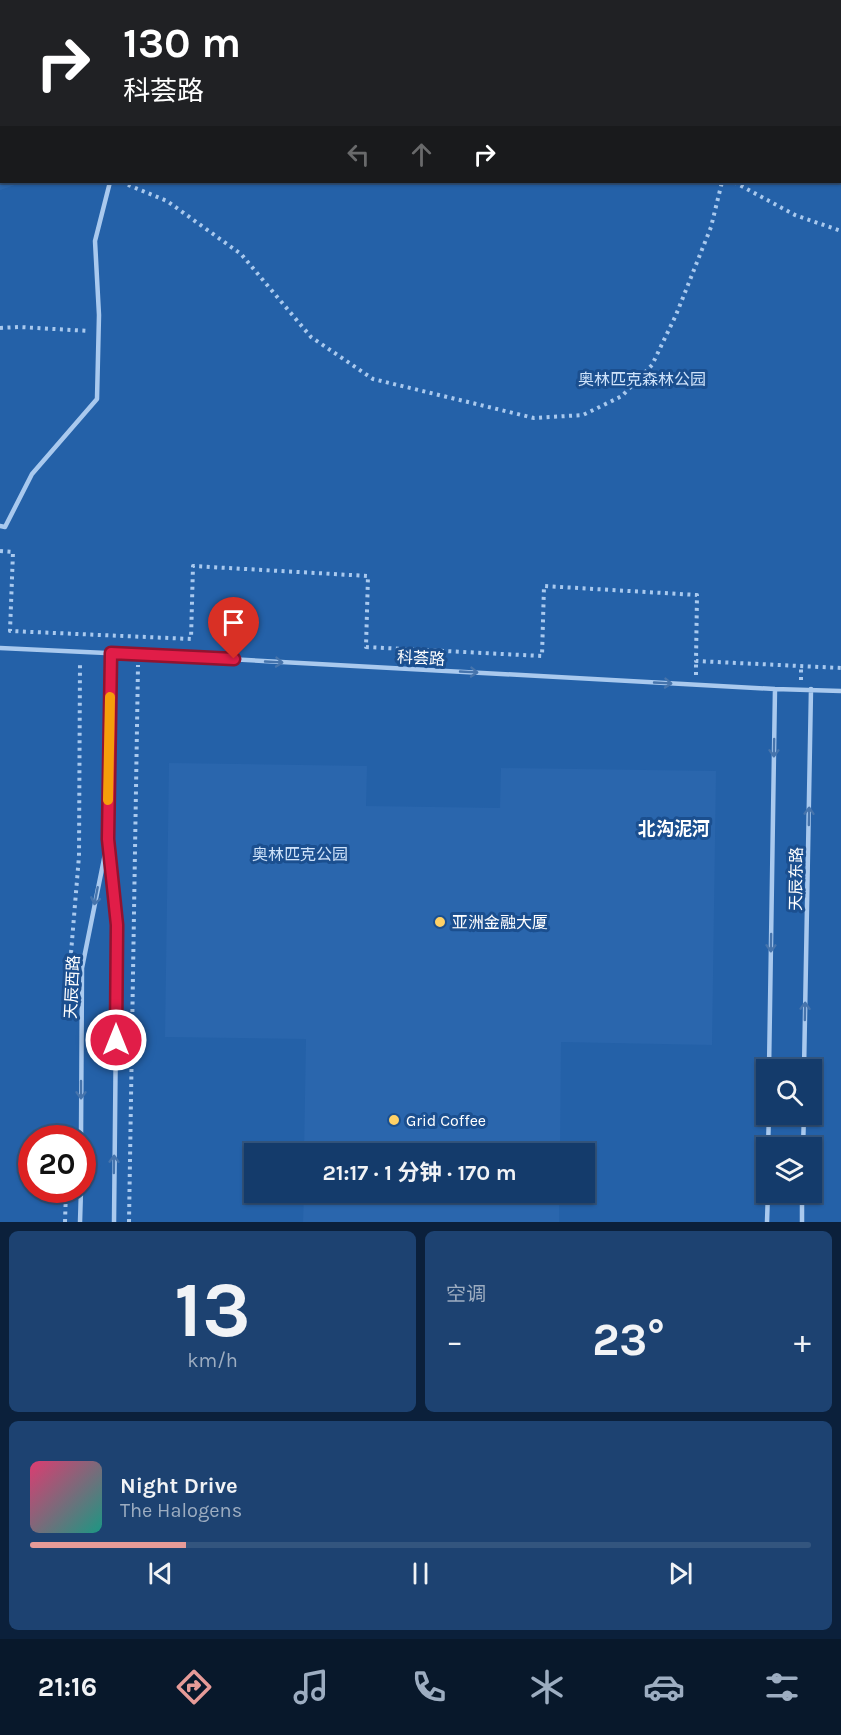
<!DOCTYPE html>
<html lang="zh">
<meta charset="utf-8">
<style>
:root{--surface:#143b6b;--page:#1d4271;--text:#f1f3f6;--muted:#9dadc1;--line:#33557e;--accent:#e69b98}
body{margin:0;font-family:Karla,"Noto Sans SC",sans-serif;background:var(--page);color:var(--text);height:100vh;display:flex;flex-direction:column;font-size:22px;white-space:nowrap}
*{box-sizing:border-box;margin:0}
p{font-size:20px;color:var(--muted)}
.icon{flex:none;width:33px;height:33px;fill:none;stroke:currentColor;stroke-width:2;stroke-linecap:round;stroke-linejoin:round}
.map{position:relative;height:1222px;overflow:hidden}
.sheet{display:flex;flex-direction:column;gap:9px;padding:9px;background:#0b203b;flex:1}
.sheet>*{flex:none}
.top-card{position:absolute;left:0px;top:0px;width:842px;height:183px;box-shadow:0 2px 4px #0004,0 0 0 2px var(--line);background:#202124;color:#fff;overflow:hidden}
.buttons{position:absolute;left:756px;top:1059px;display:grid;gap:12px}
.buttons a{display:grid;place-items:center;width:66px;height:66px;border-radius:0px;background:var(--surface);box-shadow:0 2px 4px #0004,0 0 0 2px var(--line);font-size:30px}
.speed{position:absolute;left:18px;top:1125px;display:flex;gap:12px;font-size:30px;font-weight:700;text-align:center}
.speed>*{display:grid;place-content:center;width:78px;height:78px;border-radius:50%;background:var(--surface);box-shadow:0 2px 4px #0004,0 0 0 2px var(--line);line-height:1}
.speed .limit{border:9px solid #d22;background:#fff;color:#111}
.pin{position:absolute;display:grid;place-items:center;width:51px;height:51px;color:#fff;margin:-62px -26px;border-radius:50% 50% 50% 0;rotate:-45deg;box-shadow:0 0 6px #0007}
.pin .icon{rotate:45deg}
.me{position:absolute;width:66px;margin:-33px;rotate:0deg;stroke-linejoin:round;filter:drop-shadow(0 0 4px #0008)}
.turn{display:flex;align-items:center;gap:21px;height:126px;padding:0 24px;font-size:27px}
.turn .icon{width:78px;height:78px;stroke-width:2.5}
.turn b{display:block;font-size:42px;line-height:51px}
.lanes{display:flex;align-items:center;height:57px;padding:0 24px;background:#0003;justify-content:center;gap:30px;direction:ltr}
.lanes .off{opacity:.35}
.big{font-size:45px;font-weight:700;line-height:1.1}
.sheet .tile{flex:1;display:flex;flex-direction:column;justify-content:center;gap:9px;min-width:0;padding:0 21px;border-radius:9px;background:var(--page)}
.sheet .dial{align-items:center;gap:0}
.dial b{font-size:78px;line-height:1}
.song{display:flex;align-items:center;gap:18px}
.cover{width:72px;height:72px;border-radius:9px;background:linear-gradient(135deg,hsl(340 70% 55%),hsl(170 70% 35%))}
.played{height:6px;border-radius:3px;background:linear-gradient(90deg,var(--accent) 20%,var(--line) 20%)}
.keys{display:flex;justify-content:space-around;direction:ltr}
.heat{display:flex;justify-content:space-between;align-items:center;font-size:33px;direction:ltr}
.sheet .tiles{flex:1;display:grid;gap:9px;grid-template-columns:1fr 1fr}
.tile:last-child{grid-column:span 2}
.trip{position:absolute;left:244px;top:1143px;width:351px;height:60px;border-radius:0px;background:var(--surface);box-shadow:0 2px 4px #0004,0 0 0 2px var(--line);font-weight:700;line-height:60px;text-align:center}
.dock{display:flex;height:96px;justify-content:space-around;align-items:center;background:#08182b;color:var(--muted)}
.dock .icon{width:42px;height:42px}
.dock .selected{color:var(--accent)}
.dock b{font-size:27px;color:var(--text)}
.map>svg:first-child{display:block}
.green{fill:#2461a8;fill-rule:evenodd}
.building{fill:#2a66ad}
.lines{fill:none;stroke-linecap:round;stroke-linejoin:round}
.path{stroke:#a9c9ee;stroke-width:4;stroke-dasharray:3 4.5;stroke-linecap:butt}
.service{stroke:#a9c9ee;stroke-width:4.5}
.oneway{stroke:#4674ac}
.route-casing{stroke:#92132f;stroke-width:15}
.route{stroke:#e11d48;stroke-width:10}
.slow{stroke:#f59e0b;stroke-width:10}
.poi-dot{fill:#ffd166;stroke:#1b4f8f;stroke-width:2}
.labels{text-anchor:middle;dominant-baseline:central;stroke-width:6;stroke-linejoin:round;paint-order:stroke}
.park-label{font-size:16px;fill:#cfe3fa;stroke:#1b4f8f}
.street-label{font-size:16px;fill:#fff;stroke:#1b4f8f}
.poi-label{font-size:16px;fill:#fff;stroke:#1b4f8f;text-anchor:start}
.neighbourhood-label{font-size:18px;font-weight:bold;fill:#fff;stroke:#1b4f8f}
</style>
<div class="map">
<svg width="841" height="1222" viewBox="0 0 841 1222">
<rect width="100%" height="100%" fill="#1b4f8f"/>
<path class="green" d="M0 0H841V1222H0ZM2 2H840V182H2ZM766 1070H812V1114H766ZM32 1138H82V1190H32ZM766 1148H812V1192H766ZM255 1154H585V1192H255Z"/>
<path class="building" d="M0 182H24L0 190Z
M169 763 367 766 366 806 500 808 501 768 716 771 712 1045 561 1042 560 1154H304L306 1039 165 1037Z
M304 1192H559V1222H303Z"/>
<g class="lines">
<path class="path" d="M839 0 841 3
M673 2 677 0
M840 23 841 22
M121 182 167 201 241 254 311 337 373 379 534 418 583 415 622 396 652 365 676 315 711 227 722 182
M734 182 795 215 841 231
M0 328 19 327 89 331
M0 551 13 552 10 631 191 639 193 566 368 576 366 647 542 656 544 586 697 595 696 661 841 668
M696 675V661
M801 680V666
M71 953 79 856 80 661
M65 1222 66 1190
M129 1222 138 665"/>
<path class="service" d="M46 0 47 2
M0 526 5 527 32 474 97 399 99 315 95 241 110 182
M0 648 191 657 775 689 841 691
M111 653 108 839 117 925 114 1222
M769 1070 775 689
M804 1070 811 689
M81 1138 82 968 107 844
M768 1148 769 1114
M803 1148 804 1114
M80 1222 81 1190
M767 1222 768 1192
M802 1222V1192"/>
</g>
<defs><path id="oneway-shaft" d="M-6 0H5M1.5-3L5.5 0L1.5 3" fill="none" stroke-width="1.6" stroke-linecap="round" stroke-linejoin="round" transform="scale(1.5)"/></defs>
<g class="oneway">
<use href="#oneway-shaft" transform="translate(274 662) rotate(3)"/>
<use href="#oneway-shaft" transform="translate(469 672) rotate(3)"/>
<use href="#oneway-shaft" transform="translate(663 683) rotate(3)"/>
<use href="#oneway-shaft" transform="translate(774 748) rotate(91)"/>
<use href="#oneway-shaft" transform="translate(809 816) rotate(-89)"/>
<use href="#oneway-shaft" transform="translate(96 896) rotate(101)"/>
<use href="#oneway-shaft" transform="translate(771 943) rotate(91)"/>
<use href="#oneway-shaft" transform="translate(805 1011) rotate(-89)"/>
<use href="#oneway-shaft" transform="translate(81 1090) rotate(90)"/>
<use href="#oneway-shaft" transform="translate(114 1164) rotate(-89)"/>
</g>
<g class="lines">
<g class="route-casing">
<path id="route" d="M116 1040 117 925 108 839 111 653 234 659"/>
</g>
<use href="#route" class="route"/>
<path class="slow" d="M108 800 110 697"/>
</g>
<g class="poi-dot">
<circle cx="440" cy="922" r="6"/>
<circle cx="394" cy="1120" r="6"/>
</g>
<g class="labels">
<g class="park-label">
<text x="642" y="379">奥林匹克森林公园</text>
<text x="300" y="854">奥林匹克公园</text>
</g>
<g class="street-label">
<text transform="translate(421 658) rotate(3)">科荟路</text>
<text transform="translate(796 879) rotate(-89)">天辰东路</text>
<text transform="translate(72 987) rotate(-87)">天辰西路</text>
</g>
<g class="poi-label">
<text x="452" y="922">亚洲金融大厦</text>
<text x="406" y="1120">Grid Coffee</text>
</g>
<g class="neighbourhood-label">
<text x="674" y="829">北沟泥河</text>
</g>
</g>
</svg>
<div class="buttons">
<a><svg class="icon" aria-label="search" viewBox="0 0 24 24"><circle cx="10" cy="10" r="6"/><path d="M15 15l6 6"/></svg></a>
<a><svg class="icon" aria-label="layers" viewBox="0 0 24 24"><path d="M12 4l9 5-9 5-9-5zM3 14l9 5 9-5"/></svg></a>
</div>
<div class="speed"><div class="limit">20</div></div>
<div class="pin" style="left:234px;top:659px;background:#d93025"><svg class="icon" aria-label="arrive" viewBox="0 0 24 24"><path d="M6 21V4h12l-3 4 3 4H6"/></svg></div>
<svg class="me" style="left:116px;top:1040px" viewBox="-20 -20 40 40"><circle r="17" fill="#e11d48" stroke="#fff" stroke-width="3"/><path d="M0-11L8 9 0 5-8 9z" fill="#fff"/></svg>
<div class="trip">21:17 · 1 分钟 · 170 m</div>
<div class="top-card">
<div class="turn"><svg class="icon" aria-label="right" viewBox="0 0 24 24"><path d="M7 20v-9h11M14 6l5 5-5 5"/></svg><div><b>130 m</b>科荟路</div></div>
<div class="lanes"><svg class="icon off" aria-label="left" viewBox="0 0 24 24"><path d="M17 20v-9H6M10 6l-5 5 5 5"/></svg><svg class="icon off" aria-label="ahead" viewBox="0 0 24 24"><path d="M12 20V5M6 11l6-6 6 6"/></svg><svg class="icon" aria-label="right" viewBox="0 0 24 24"><path d="M7 20v-9h11M14 6l5 5-5 5"/></svg></div>
</div>
</div>
<section class="sheet">
<div class="tiles">
<div class="tile dial"><b>13</b><p>km/h</p></div>
<div class="tile"><p>空调</p>
<div class="heat"><a>−</a><b class="big">23°</b><a>+</a></div>
</div>
<div class="tile">
<div class="song"><i class="cover"></i><div><b>Night Drive</b><p>The Halogens</p></div></div>
<div class="played"></div>
<div class="keys"><svg class="icon" aria-label="previous" viewBox="0 0 24 24"><path d="M18 5L8 12l10 7zM5 5v14"/></svg><svg class="icon" aria-label="pause" viewBox="0 0 24 24"><path d="M8 5v14M16 5v14"/></svg><svg class="icon" aria-label="next" viewBox="0 0 24 24"><path d="M6 5l10 7-10 7zM19 5v14"/></svg></div>
</div>
</div>
</section>
<nav class="dock">
<b>21:16</b>
<svg class="icon selected" aria-label="directions" viewBox="0 0 24 24"><path d="M12 3l9 9-9 9-9-9zM9 14v-3h6M13 9l2 2-2 2"/></svg>
<svg class="icon" aria-label="music" viewBox="0 0 24 24"><path d="M9 18V5l10-2v13"/><circle cx="6" cy="18" r="3"/><circle cx="16" cy="16" r="3"/></svg>
<svg class="icon" aria-label="phone" viewBox="0 0 24 24"><path d="M5 4h4l2 5-3 2q2 4 5 5l2-3 5 2v4C11 20 4 13 5 4z"/></svg>
<svg class="icon" aria-label="climate" viewBox="0 0 24 24"><path d="M12 3v18M4 7l16 10M4 17L20 7"/></svg>
<svg class="icon" aria-label="car" viewBox="0 0 24 24"><path d="M5 17H2v-5l4-1 3-4h7l3 4 3 1v5h-3M9 17h6M6 11h13"/><circle cx="7" cy="17" r="2"/><circle cx="17" cy="17" r="2"/></svg>
<svg class="icon" aria-label="filters" viewBox="0 0 24 24"><path d="M4 7h16M4 17h16"/><circle cx="9" cy="7" r="2"/><circle cx="15" cy="17" r="2"/></svg>
</nav>
